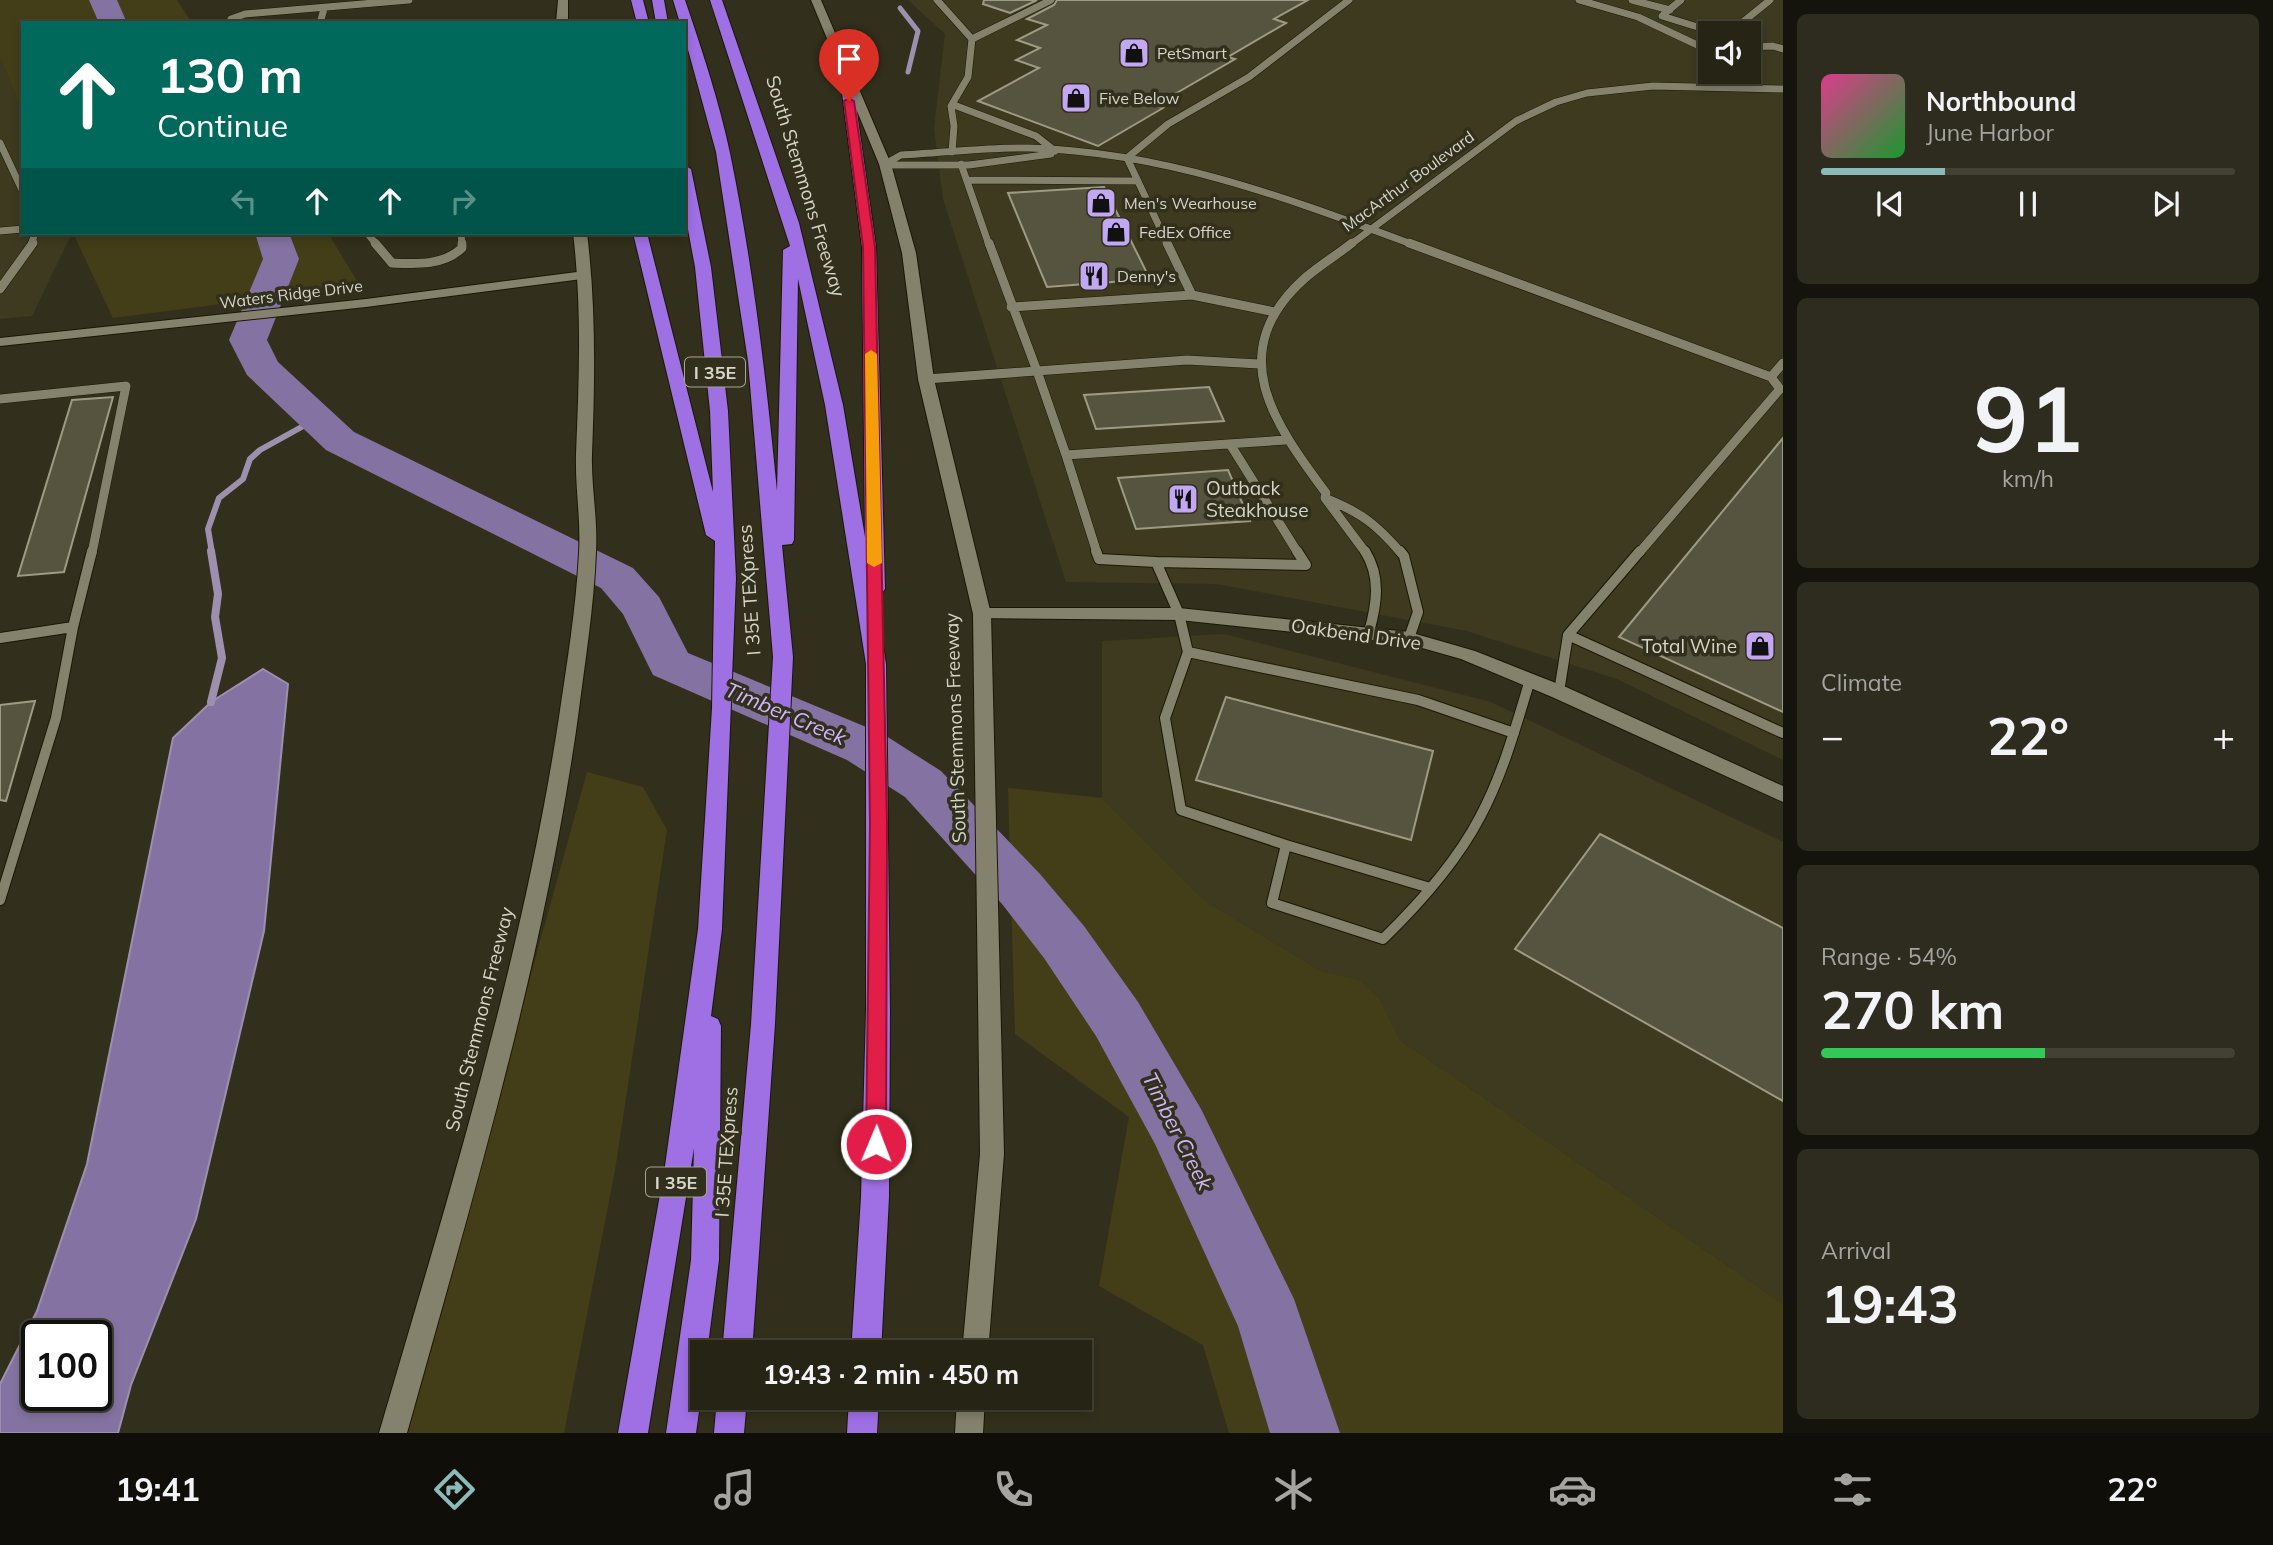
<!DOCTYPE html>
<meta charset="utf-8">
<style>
:root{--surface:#262415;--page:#2e2c1e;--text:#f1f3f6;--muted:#a4a4a0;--line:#424134;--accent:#8bbbb9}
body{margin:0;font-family:Mulish,sans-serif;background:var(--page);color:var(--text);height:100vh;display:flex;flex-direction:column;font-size:26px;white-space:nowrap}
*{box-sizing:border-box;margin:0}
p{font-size:23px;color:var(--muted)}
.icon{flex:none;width:38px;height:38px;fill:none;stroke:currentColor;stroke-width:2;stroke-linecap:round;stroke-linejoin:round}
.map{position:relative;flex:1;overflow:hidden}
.drawer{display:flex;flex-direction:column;gap:14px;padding:14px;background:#15140c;width:490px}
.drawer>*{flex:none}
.hud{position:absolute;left:21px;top:21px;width:665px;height:214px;border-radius:0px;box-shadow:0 4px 10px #0003,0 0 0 2px var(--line);background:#00695c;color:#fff;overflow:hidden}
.fabs{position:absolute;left:1698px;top:21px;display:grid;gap:14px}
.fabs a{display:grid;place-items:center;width:63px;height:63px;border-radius:0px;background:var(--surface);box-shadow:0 4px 10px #0003,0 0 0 2px var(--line);font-size:35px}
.speed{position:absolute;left:21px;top:1320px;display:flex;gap:14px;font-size:35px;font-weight:700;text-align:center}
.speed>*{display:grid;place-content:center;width:91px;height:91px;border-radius:50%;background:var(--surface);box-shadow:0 4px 10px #0003,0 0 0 2px var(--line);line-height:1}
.speed .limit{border:4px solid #111;border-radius:10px;background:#fff;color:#111}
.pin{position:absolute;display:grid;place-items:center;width:60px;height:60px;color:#fff;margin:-72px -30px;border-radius:50% 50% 50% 0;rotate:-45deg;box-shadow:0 0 7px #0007}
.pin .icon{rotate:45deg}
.me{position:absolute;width:77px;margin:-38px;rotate:1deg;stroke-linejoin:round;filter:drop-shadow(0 0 5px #0008)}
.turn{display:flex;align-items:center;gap:24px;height:147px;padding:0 21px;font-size:32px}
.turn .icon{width:91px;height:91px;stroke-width:2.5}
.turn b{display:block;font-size:49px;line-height:60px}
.lanes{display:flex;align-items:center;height:66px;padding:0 21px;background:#0003;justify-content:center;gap:35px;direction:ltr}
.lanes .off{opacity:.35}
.big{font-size:52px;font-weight:700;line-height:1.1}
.drawer .widget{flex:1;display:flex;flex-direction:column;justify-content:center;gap:10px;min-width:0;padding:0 24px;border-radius:10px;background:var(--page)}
.drawer .dial{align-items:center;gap:0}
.dial b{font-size:91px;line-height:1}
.song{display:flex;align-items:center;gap:21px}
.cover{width:84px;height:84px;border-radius:10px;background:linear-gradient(135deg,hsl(330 70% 55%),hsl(130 70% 35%))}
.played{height:7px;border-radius:4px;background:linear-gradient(90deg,var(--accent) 30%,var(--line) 30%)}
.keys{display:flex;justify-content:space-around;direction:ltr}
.heat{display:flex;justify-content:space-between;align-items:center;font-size:38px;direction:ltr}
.charge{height:10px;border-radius:5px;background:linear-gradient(90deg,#34c759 54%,var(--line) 0)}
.trip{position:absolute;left:690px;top:1340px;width:402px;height:70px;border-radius:0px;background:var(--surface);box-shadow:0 4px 10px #0003,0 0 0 2px var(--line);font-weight:700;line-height:70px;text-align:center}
.dock{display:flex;height:112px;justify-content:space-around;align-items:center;background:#0f0e08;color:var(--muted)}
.dock .icon{width:49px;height:49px}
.dock .on{color:var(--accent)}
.dock b{font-size:32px;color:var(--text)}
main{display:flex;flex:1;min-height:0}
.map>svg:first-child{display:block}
.built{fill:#3e3a20;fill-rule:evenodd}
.green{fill:#433e17}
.water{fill:#8473a2;stroke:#9d90ae;stroke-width:2;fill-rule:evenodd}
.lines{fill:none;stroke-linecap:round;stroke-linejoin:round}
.stream-far2{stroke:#9d90ae;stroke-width:5}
.stream-far1{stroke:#9d90ae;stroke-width:6}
.stream{stroke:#9d90ae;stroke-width:8}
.river{fill:#8473a2;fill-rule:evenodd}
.building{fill:#56543f;stroke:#9d9b84;stroke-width:2}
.service-far2-casing{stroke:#1a1805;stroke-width:8}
.service-far1-casing{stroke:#1a1805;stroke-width:10}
.service-casing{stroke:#1a1805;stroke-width:12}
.tertiary-casing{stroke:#1a1805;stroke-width:2}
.secondary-casing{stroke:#1a1805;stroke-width:2}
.motorway-casing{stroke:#1a1805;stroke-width:2}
.service-far2{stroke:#84826c;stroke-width:7}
.service-far1{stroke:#84826c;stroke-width:9}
.service{stroke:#84826c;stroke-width:10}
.tertiary{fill:#84826c;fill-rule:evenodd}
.secondary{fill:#84826c;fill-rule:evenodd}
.motorway{fill:#9f6fe4;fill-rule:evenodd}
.route{fill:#e11d48;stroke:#92132f;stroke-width:2}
.slow{fill:#f59e0b}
.labels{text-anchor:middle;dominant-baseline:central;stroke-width:7;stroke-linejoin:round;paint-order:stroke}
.far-poi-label{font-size:16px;fill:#d6d5c9;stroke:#32301c;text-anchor:start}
.far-street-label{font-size:16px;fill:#d6d5c9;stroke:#32301c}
.shield{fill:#32301c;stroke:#a5a495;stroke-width:2}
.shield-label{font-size:18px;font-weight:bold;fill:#d6d5c9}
.street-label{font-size:19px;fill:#d6d5c9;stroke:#32301c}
.poi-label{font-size:19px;fill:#d6d5c9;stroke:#32301c;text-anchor:start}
.water-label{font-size:21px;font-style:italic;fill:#d0b6fe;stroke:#32301c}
</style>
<main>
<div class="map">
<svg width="1783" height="1433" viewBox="0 0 1783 1433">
<rect width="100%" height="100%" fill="#32301c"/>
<path class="built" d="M908 0H1783V760L1617 679 1467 631 1217 584 1066 582 943 199 934 129 945 34ZM1710 33H1748V72H1710Z
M0 58 23 113V233H72L32 316 0 319Z
M1224 634 1491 702 1783 842V1304L1400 1040 1380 999 1360 980 1321 971 1204 900 1102 798V641Z"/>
<path class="green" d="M0 0H177L192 23H23V113L0 58Z
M73 233H328L360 286 113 318Z
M587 772 643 787 667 830 615 1170 564 1433H404Z
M1008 788 1102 798 1204 900 1321 971 1360 980 1380 999 1400 1040 1783 1304V1433H1229L1203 1345 1099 1286 1129 1117 1015 1034Z"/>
<path class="water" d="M263 669 288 684 264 931 196 1219 131 1385 118 1433H0V1384L37 1311 87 1164 173 738 211 702ZM37 1335H96V1395H37Z"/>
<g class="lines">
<path class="stream-far2" d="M900 8 918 31 908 72"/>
<path class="stream-far1" d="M212 553 208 529 219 498 243 479 250 459 260 450 316 419"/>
<path class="stream" d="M211 702 222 658 215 617 218 594 211 551"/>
<path class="river" d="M89 0H117L127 23H99Z
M255 233H289L299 259 267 340 278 362 354 432 633 568 659 597 688 653 883 734 941 771 1040 874 1084 926 1138 1002 1201 1109 1294 1299 1340 1433H1270L1238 1326 1155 1144 1096 1036 1044 958 1002 904 905 797 847 760 653 675 623 614 601 588 326 450 247 375 229 340 263 259Z"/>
</g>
<path class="building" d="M984 0H1037L1010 13 983 4Z
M1057 0H1308L1274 19 1286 23 1228 57 1235 59 1156 105 1163 108 1098 146 978 101 1039 68 1016 60 1040 48 1017 40 1047 25 1027 19 1054 5Z
M1104 187 1150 279 1047 287 1008 193Z
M1209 387 1224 421 1096 429 1084 395Z
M113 397 64 572 18 576 72 400Z
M1783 438V712L1619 637Z
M1228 470 1250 521 1136 529 1118 478Z
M1226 697 1433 751 1411 840 1196 780Z
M35 701 6 801 0 800V705Z
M1600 834 1783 928V1101L1515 949Z"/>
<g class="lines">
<g class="service-far2-casing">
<path id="service-far2" d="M937 0 972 39
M1579 0 1638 17 1710 51
M1632 0 1670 10
M1664 14 1681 0
M1662 16 1704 29 1733 30 1770 0
M233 23 231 19 245 14 409 0
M320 23 324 9
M1748 47 1773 46 1783 49
M1731 72 1743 88
M954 105 1036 136 1055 151
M0 143 23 192
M952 152 954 126 951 106 968 77 972 39 1051 0
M885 164 901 155C943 153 987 147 1029 148 1166 152 1287 198 1414 245
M961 164 989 245
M886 165H969L1051 154
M967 180 1138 181
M0 231 23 229
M367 233 377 245
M461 233 462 245
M31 245 35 233
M1168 245 1127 158 1168 124 1249 77 1349 0
M1350 245 1516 121 1556 102 1587 93 1653 86 1783 89"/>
</g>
<g class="service-far1-casing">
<path id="service-far1" d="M375 243 392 263C416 264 443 266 462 248V243
M1167 243 1192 295
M1352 243C1337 255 1320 265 1305 278 1222 352 1274 423 1326 493L1325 498 1366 553
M1409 243 1771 377
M0 289 33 243
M1011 307 1192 295 1275 312
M1259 364 1187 360 1037 371 1066 455 1286 440
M926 379 1037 371 989 243
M0 399 126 386 92 553
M1230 444 1298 553
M1066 455 1097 553
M1327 499C1362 513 1377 525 1401 553
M1639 553 1780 389 1771 377 1783 363"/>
</g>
<g class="service-casing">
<path id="service" d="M1096 551 1099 559 1156 562 1179 614 1188 652 1165 718 1181 810 1286 845 1272 903 1383 939C1420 903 1456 863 1480 817 1503 774 1516 726 1530 680
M1365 551C1381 577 1377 603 1369 632
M1400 551 1404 556 1418 612 1409 638
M1156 562 1306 565 1297 551
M1568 635 1783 733
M0 638 73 627 92 551
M1188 652 1418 700 1514 733
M1559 692 1568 635 1640 551
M1286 845 1430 888
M0 900 56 718 73 627"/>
</g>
<g class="tertiary-casing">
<path id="tertiary" d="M585 271 590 272V278L366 307 0 346V338L366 299Z
M982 608H1179L1409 632 1475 651 1566 687 1783 786V802L1552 697 1461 659 1408 644 1179 620 976 618 973 614Z"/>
</g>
<g class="secondary-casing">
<path id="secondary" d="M558 0H568V23H556Z
M811 0H821L891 164 916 253 934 379 991 614 1004 1154 988 1353H962L980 1154 973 614 918 379 902 253 879 164Z
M573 233H587C596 306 595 380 592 454 591 486 598 519 596 552 594 607 585 662 578 717 544 961 473 1196 407 1433H379C448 1197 522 961 559 717 567 663 576 608 579 553 581 520 575 487 576 454 579 380 582 307 573 233Z
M957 1398H985L983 1433H955Z"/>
</g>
<g class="motorway-casing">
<path id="motorway" d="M631 0H643L649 23H637Z
M652 0H664L668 23H656Z
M673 0H685C702 50 719 101 730 153 753 265 766 378 777 491L783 250 790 246 710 0H722L799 223 843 405 865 537 862 247 840 77 846 73 852 77 876 247 885 589 882 593 875 595 886 664 890 1011 889 1197 881 1353H851L861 1197 866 1011V664L825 405 798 279 794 540 792 544 782 545 793 657 775 1024 752 1353H722L751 1024 773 657 748 361 716 152 684 35V23H680Z
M684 165 691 169 711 267 728 411 736 578 722 929 711 1016 718 1019 721 1026 719 1260 707 1353H702V1390L696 1433H666L691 1260 694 1148 648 1433H618L665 1166 698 929 712 708 715 541 706 535 633 233H647L713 492 710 411 695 267 684 208Z
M717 1398H747L744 1433H714Z
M849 1398H879L877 1433H847Z"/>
</g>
<use href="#service-far2" class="service-far2"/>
<use href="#service-far1" class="service-far1"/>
<use href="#service" class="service"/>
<use href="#tertiary" class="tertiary"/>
<use href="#secondary" class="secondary"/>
<use href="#motorway" class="motorway"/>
</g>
<path class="route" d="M849 98 854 101 875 247 887 823 886 1144 883 1150 876 1153 869 1150 866 1144 870 823 863 247 844 101Z"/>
<path class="slow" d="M871 350 877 354 882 563 874 567 867 563 865 354Z"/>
<defs>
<g id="shop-square" transform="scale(1.575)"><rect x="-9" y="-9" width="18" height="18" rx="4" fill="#c2a7f2" stroke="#32301c"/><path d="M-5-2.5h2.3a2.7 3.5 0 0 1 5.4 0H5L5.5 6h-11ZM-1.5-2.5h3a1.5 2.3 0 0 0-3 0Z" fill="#111"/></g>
<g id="restaurant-square" transform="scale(1.575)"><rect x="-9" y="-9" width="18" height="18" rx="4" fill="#c2a7f2" stroke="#32301c"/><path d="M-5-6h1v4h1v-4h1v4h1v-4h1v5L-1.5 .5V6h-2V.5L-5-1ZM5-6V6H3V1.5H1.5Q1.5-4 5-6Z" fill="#111"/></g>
</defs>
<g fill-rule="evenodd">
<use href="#shop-square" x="1134" y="53"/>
<use href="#shop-square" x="1076" y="98"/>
<use href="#shop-square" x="1101" y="203"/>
<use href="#shop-square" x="1116" y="232"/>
<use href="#restaurant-square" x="1094" y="276"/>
<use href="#restaurant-square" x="1183" y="499"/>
<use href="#shop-square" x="1760" y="646"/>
</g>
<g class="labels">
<g class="far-poi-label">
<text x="1157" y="53">PetSmart</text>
<text x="1099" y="98">Five Below</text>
<text x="1124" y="203">Men's Wearhouse</text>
<text x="1139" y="232">FedEx Office</text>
<text x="1117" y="276">Denny's</text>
</g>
<g class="far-street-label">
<text transform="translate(1408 181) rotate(-36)">MacArthur Boulevard</text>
<text transform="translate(291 294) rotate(-7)">Waters Ridge Drive</text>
</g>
<g class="shield">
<rect x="685" y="357.5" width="60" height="29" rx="5"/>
<rect x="646" y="1167.5" width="60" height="29" rx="5"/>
</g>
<g class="shield-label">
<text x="715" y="372">I 35E</text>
<text x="676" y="1182">I 35E</text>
</g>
<g class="street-label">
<text transform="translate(806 186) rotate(73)">South Stemmons Freeway</text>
<text transform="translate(749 590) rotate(-94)">I 35E TEXpress</text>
<text transform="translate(1356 634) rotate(8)">Oakbend Drive</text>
<text transform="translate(955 728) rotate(-92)">South Stemmons Freeway</text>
<text transform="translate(479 1019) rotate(-76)">South Stemmons Freeway</text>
<text transform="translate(726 1152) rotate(-86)">I 35E TEXpress</text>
</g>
<g class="poi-label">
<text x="1206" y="488">Outback<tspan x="1206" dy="22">Steakhouse</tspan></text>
<text x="1737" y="646" text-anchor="end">Total Wine</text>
</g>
<g class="water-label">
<text transform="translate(786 713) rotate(23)">Timber Creek</text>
<text transform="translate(1178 1131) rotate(63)">Timber Creek</text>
</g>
</g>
</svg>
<div class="fabs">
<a><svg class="icon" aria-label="sound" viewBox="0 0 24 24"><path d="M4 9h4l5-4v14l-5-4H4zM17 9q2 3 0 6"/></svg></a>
</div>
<div class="speed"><div class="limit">100</div></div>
<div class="pin" style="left:849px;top:101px;background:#d93025"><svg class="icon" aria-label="arrive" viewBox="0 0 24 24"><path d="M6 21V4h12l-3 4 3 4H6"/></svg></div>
<svg class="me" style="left:876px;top:1144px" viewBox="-20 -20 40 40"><circle r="17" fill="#e11d48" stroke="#fff" stroke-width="3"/><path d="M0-11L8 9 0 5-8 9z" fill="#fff"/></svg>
<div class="trip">19:43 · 2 min · 450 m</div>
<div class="hud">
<div class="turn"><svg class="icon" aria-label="ahead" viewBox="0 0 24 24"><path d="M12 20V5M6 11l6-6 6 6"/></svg><div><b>130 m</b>Continue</div></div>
<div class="lanes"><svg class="icon off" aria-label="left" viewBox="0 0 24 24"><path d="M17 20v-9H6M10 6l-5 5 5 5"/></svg><svg class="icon" aria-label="ahead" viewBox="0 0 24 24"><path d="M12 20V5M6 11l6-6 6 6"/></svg><svg class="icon" aria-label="ahead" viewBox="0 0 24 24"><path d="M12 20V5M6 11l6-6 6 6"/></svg><svg class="icon off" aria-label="right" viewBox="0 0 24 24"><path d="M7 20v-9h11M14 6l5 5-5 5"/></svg></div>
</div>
</div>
<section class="drawer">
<div class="widget">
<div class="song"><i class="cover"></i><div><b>Northbound</b><p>June Harbor</p></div></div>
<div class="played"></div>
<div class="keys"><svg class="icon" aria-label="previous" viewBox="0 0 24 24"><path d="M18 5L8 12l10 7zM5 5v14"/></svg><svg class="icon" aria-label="pause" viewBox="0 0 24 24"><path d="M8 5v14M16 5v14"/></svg><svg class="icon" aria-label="next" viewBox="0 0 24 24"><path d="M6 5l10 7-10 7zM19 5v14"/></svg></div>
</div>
<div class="widget dial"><b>91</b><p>km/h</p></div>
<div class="widget"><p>Climate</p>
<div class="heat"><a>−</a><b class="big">22°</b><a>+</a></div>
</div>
<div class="widget"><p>Range · 54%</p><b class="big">270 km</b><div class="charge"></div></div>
<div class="widget"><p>Arrival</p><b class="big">19:43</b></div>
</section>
</main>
<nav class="dock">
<b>19:41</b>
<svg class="icon on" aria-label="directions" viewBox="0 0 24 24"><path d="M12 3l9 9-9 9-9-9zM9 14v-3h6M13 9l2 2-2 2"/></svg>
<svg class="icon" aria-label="music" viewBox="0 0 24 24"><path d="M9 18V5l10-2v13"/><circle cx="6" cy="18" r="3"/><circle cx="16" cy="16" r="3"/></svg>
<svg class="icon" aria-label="phone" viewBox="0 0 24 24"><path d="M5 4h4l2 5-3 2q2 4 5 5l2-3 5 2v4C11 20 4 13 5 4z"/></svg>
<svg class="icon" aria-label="climate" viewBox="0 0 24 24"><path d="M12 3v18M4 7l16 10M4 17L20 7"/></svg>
<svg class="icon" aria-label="car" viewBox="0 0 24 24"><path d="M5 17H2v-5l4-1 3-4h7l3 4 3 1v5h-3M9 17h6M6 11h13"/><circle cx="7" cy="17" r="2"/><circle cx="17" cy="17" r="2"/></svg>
<svg class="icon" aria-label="filters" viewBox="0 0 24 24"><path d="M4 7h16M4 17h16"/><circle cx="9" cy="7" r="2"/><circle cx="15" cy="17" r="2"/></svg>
<b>22°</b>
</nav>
